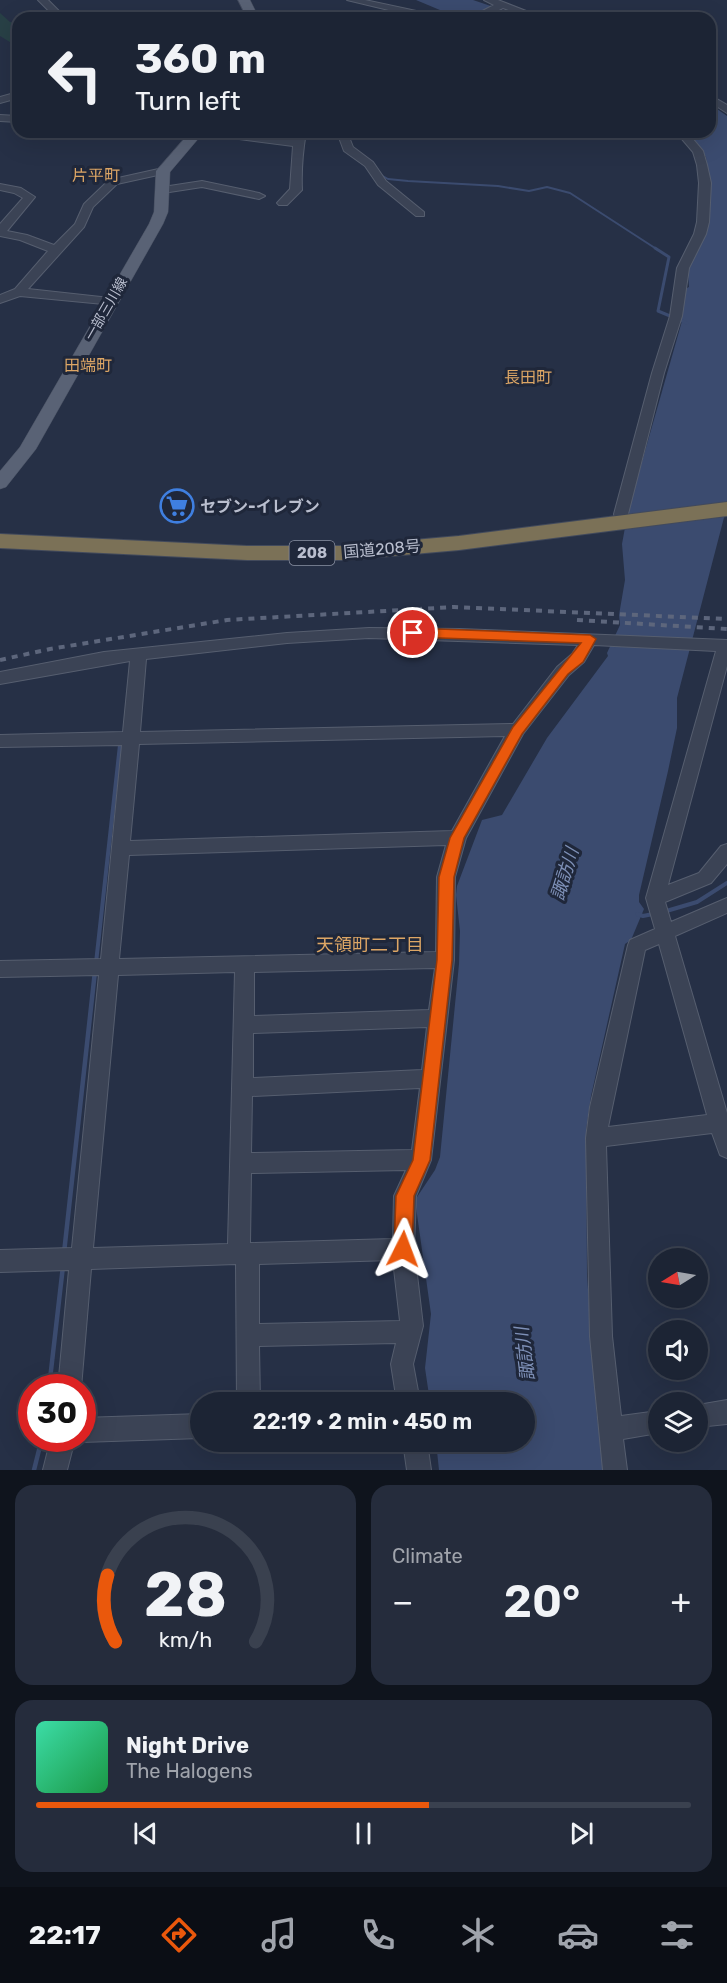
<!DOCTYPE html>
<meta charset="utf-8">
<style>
:root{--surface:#1c2434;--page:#252c3c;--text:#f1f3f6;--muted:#a0a4ac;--line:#3a414f;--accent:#ea580c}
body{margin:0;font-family:Rubik,"Noto Sans JP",sans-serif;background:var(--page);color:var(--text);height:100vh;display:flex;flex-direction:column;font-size:22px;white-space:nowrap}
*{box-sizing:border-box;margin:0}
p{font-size:20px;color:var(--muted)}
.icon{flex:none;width:33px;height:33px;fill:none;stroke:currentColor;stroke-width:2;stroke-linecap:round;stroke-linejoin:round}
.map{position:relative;height:1470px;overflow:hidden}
.panel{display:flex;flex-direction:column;gap:15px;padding:15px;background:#0f141d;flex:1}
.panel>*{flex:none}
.guide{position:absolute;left:12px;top:12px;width:704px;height:126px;border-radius:18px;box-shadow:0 6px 24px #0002,0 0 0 2px var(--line);background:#1c2434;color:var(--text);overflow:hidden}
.needle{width:39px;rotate:259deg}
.fabs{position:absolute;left:648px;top:1248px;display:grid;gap:12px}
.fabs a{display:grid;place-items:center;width:60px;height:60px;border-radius:50%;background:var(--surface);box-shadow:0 6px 24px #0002,0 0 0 2px var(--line);font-size:30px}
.speed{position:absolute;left:18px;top:1374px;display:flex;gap:12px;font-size:30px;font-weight:700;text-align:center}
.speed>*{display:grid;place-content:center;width:78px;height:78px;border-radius:50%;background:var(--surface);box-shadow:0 6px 24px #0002,0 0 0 2px var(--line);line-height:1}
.speed .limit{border:9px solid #d22;background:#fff;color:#111}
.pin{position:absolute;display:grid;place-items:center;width:51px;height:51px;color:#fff;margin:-26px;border:3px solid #fff;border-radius:50%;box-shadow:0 2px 6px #0007}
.me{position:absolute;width:66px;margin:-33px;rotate:3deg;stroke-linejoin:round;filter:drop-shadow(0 0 4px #0008)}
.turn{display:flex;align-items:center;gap:21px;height:126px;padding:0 24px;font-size:27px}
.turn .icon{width:78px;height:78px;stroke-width:2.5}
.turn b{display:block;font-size:42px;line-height:51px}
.big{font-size:45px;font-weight:600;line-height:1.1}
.panel .widget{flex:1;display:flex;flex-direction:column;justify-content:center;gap:9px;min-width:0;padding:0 21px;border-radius:18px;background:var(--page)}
.panel .dial{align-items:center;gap:0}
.dial svg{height:156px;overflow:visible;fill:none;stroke:var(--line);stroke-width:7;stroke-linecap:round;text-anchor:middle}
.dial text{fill:var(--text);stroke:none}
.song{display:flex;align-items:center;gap:18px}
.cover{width:72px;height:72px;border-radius:9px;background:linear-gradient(135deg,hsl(160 70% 55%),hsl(140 70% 35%))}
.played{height:6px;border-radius:3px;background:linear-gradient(90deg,var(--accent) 60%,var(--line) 60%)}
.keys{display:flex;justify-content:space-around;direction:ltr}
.heat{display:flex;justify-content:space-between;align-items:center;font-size:33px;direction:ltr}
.panel .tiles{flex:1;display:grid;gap:15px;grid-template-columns:1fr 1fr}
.widget:last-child{grid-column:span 2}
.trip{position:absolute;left:190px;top:1392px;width:345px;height:60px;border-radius:30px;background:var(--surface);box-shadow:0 6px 24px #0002,0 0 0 2px var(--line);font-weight:600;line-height:60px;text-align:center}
.menu{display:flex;height:96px;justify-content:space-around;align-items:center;background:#0b0e15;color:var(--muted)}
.menu .icon{width:42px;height:42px}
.menu .current{color:var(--accent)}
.menu b{font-size:27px;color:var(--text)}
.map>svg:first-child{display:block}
.green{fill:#284046}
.water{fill:#3b4b6f}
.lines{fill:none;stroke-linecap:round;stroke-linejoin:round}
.stream-far3{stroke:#3b4b6f;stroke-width:2}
.stream-far2{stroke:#3b4b6f;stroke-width:3}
.stream-far1{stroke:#3b4b6f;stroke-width:4}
.stream{stroke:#3b4b6f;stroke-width:4.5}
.minor-casing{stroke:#565e6f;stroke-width:2}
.major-casing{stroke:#444c5e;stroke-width:1}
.highway-casing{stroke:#424a5c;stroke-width:2}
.minor{fill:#3b4355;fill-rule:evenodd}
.major{fill:#596275;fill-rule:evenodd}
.highway{fill:#7b7157;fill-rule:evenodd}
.rail{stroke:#5d667c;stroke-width:4;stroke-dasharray:6 6;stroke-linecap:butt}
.route{fill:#ea580c;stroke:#983908;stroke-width:1.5}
.labels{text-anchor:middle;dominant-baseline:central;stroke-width:6;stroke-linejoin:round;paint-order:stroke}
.far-street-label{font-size:14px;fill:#b9bece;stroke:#1f273a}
.shield{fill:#1f273a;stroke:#8b91a2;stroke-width:1.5}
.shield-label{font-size:15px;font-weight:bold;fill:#b9bece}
.far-quarter-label{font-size:16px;fill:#dda665;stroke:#1f273a}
.poi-label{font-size:16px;font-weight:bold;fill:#b9bece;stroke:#1f273a;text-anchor:start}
.street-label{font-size:16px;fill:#b9bece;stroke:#1f273a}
.water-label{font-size:18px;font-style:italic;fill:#7e90b7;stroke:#1f273a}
.neighbourhood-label{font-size:18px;fill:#dda665;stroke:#1f273a}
</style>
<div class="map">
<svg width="727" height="1470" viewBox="0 0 727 1470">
<rect width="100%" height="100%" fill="#263046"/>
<path class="green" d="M0 13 10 22 18 24V47L0 36Z"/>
<path class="water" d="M416 0H473L526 18H459Z
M710 104 727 116V506L677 698V728L668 771 639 895V902L644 909 631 940 625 944 591 1096 586 1130 587 1275 597 1417 604 1470H439L436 1442H525V1402H430L425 1368 431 1314 415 1200 435 1170 440 1157 459 964 460 931 456 895 457 886 482 820 502 815 547 738 608 656 607 653 620 625 619 615 625 580 622 544 628 511 682 321 679 320 683 290 689 287 688 273 695 251 704 238 709 218 710 192 706 157 687 132H710Z"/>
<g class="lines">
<path class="stream-far3" d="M379 174 388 179 408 181 498 186 529 191 547 187 570 193 658 250"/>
<path class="stream-far2" d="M655 248 669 257 658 311 687 323"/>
<path class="stream-far1" d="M663 912 697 902 727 883
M637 914 643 916 653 914
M96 963 120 745"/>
<path class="stream" d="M64 1253 95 971
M49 1388 63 1266
M34 1470 42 1438"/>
<g class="minor-casing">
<path id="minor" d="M38 0H48L66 18H56Z
M347 0H365L449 18H422Z
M484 0H498L544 18H530L503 8 482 18H469L494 5Z
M18 92V98L0 103V97Z
M710 95 727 105V113L710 102Z
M0 115 18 116V122L0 121Z
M204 132H233L294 140 296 132H306C303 150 301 169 302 190L287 205H279L277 203 290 189 293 146 209 135Z
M337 132H347L353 147 373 162 386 181 424 212V216H416L378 185 365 166 344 151Z
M676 132H687L703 151 707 165 711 183 709 222 706 234 689 268 682 316 664 373 628 514 629 522 622 527 617 525 614 514 652 373 670 316 677 268 694 234 697 222 699 183 697 165 693 152Z
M163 168 167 169V173L117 184 93 207 84 227 28 289 110 298 116 302 114 305 20 296 0 303V295L15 289 48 251 20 240 0 236V224L23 198 14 193 0 190V184L21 188 35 197 7 231 27 235 54 245 75 224 84 204 109 180Z
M202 181 259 193 265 196 259 199 202 187 163 193 157 190 163 187Z
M369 628 460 629 727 640V666L668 885 699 873 721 846 727 844V864L711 883 665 902 671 922 727 898V913L675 936 727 1113V1158L720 1155 712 1133 606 1146 612 1336 621 1416 658 1411V1433L623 1439 627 1470H603L590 1336 586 1138 590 1107 628 945 630 940 655 929 646 898 716 651 594 645 584 662 569 675 523 734 466 838 455 877 454 960 431 1160 416 1196 414 1249 423 1326 413 1364 420 1402H397L391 1364 396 1343 259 1346 260 1402H237L236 1264 91 1269 81 1388H58L69 1270 0 1272V1250L72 1248 99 975 0 977V961L101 959 122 745 0 747V735L123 732 130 661 0 684V672L104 652 287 633ZM369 638 578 645 572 654 557 667 513 724 140 732 146 659 287 643ZM505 736 452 831 130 841 139 744ZM446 845 437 877 436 952 119 959 129 855ZM659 944 707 1115 608 1127 645 950ZM435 968 429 1010 254 1016V972ZM235 972 228 1244 93 1248 118 975ZM427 1027 422 1070 253 1078V1033ZM420 1088 412 1150 251 1153 252 1096ZM406 1170 394 1196 393 1239 250 1243 251 1173ZM393 1260 400 1321 259 1324V1264Z
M727 1400V1424L698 1427V1405Z
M201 1414V1438L82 1442 75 1439 67 1470H43L51 1438H82V1418Z
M403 1442H427L431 1470H407Z"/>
</g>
<g class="major-casing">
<path id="major" d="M238 0H250L259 18H247Z
M190 132H204L170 172 168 212 163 224 36 449 6 487 0 489V471L20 447 149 224 154 212 156 171Z"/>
</g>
<g class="highway-casing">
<path id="highway" d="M727 502V516L459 550 345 560H247L0 548V534L247 546H345L459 536Z"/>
</g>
<use href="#minor" class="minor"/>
<use href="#major" class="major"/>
<use href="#highway" class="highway"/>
<path class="rail" d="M577 620 727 629
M0 660 50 649 227 620 454 607 727 619"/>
</g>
<path class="route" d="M413 628 590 635 596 639 583 662 568 674 522 734 464 838 454 877 452 960 430 1160 414 1196 412 1249 409 1255 403 1258 396 1255 394 1249 396 1196 413 1160 437 960 439 877 450 838 513 727 581 643 413 637 406 633Z"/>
<defs>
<g id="supermarket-ring" transform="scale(1.725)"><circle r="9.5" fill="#1f273a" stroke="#3f7fe0" stroke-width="1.5"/><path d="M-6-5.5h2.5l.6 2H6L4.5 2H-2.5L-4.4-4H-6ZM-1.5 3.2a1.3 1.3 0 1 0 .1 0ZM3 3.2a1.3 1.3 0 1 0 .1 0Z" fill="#3f7fe0"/></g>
</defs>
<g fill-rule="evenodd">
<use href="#supermarket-ring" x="177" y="506"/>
</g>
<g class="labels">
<g class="far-street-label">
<text transform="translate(106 309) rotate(-60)">一部三川線</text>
</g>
<rect class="shield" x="289.5" y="541" width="45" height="24" rx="4.5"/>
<g class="shield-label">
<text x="312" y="553">208</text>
</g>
<g class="far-quarter-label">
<text x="96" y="175">片平町</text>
<text x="88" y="365">田端町</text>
<text x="528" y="377">長田町</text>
</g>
<g class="poi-label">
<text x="200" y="506">セブン-イレブン</text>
</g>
<g class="street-label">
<text transform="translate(382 549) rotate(-5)">国道208号</text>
</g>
<g class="water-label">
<text transform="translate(565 874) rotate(-73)">諏訪川</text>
<text transform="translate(525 1354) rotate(-97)">諏訪川</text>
</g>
<g class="neighbourhood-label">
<text x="370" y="945">天領町二丁目</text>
</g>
</g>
</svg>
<div class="fabs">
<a><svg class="needle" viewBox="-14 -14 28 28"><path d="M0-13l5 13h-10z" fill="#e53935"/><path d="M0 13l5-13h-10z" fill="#a0a4ac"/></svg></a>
<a><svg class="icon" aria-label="sound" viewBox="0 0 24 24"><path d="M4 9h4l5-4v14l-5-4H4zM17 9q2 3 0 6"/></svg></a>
<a><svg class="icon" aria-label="layers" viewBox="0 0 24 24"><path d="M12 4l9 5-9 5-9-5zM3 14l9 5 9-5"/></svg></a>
</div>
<div class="speed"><div class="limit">30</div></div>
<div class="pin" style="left:413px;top:633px;background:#d93025"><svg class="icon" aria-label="arrive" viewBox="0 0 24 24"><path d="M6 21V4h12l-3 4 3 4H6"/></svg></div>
<svg class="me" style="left:403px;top:1249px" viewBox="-20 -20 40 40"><path d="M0-17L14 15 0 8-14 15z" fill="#ea580c" stroke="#fff" stroke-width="4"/></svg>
<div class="trip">22:19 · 2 min · 450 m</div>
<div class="guide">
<div class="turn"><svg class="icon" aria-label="left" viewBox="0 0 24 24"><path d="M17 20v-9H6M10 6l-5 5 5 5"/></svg><div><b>360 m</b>Turn left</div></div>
</div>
</div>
<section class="panel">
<div class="tiles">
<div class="widget dial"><svg viewBox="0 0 100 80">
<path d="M14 69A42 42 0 1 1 86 69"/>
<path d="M14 69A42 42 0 0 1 10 35" stroke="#ea580c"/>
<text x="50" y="56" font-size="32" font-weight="700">28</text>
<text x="50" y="72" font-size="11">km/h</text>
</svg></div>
<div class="widget"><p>Climate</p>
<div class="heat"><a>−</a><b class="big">20°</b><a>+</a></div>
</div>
<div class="widget">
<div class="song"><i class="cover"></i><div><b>Night Drive</b><p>The Halogens</p></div></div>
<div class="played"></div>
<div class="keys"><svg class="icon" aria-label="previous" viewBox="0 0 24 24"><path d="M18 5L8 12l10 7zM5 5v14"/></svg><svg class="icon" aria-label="pause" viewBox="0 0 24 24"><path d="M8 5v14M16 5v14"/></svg><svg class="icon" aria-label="next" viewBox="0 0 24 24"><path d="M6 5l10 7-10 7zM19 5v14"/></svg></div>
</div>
</div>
</section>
<nav class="menu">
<b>22:17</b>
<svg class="icon current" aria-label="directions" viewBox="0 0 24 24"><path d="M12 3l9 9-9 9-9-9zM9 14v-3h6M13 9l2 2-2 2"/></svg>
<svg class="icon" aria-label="music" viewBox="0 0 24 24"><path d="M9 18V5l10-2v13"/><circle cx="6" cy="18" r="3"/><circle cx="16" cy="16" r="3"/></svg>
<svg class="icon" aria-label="phone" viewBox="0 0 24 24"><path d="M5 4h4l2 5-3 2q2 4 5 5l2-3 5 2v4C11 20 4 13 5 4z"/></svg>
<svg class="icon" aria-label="climate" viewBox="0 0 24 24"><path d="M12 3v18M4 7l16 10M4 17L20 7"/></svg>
<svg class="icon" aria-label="car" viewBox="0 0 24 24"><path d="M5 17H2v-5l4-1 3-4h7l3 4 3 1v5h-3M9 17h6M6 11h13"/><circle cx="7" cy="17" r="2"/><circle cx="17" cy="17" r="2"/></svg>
<svg class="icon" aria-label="filters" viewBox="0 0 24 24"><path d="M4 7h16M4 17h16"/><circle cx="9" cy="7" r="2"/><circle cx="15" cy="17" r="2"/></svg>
</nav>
